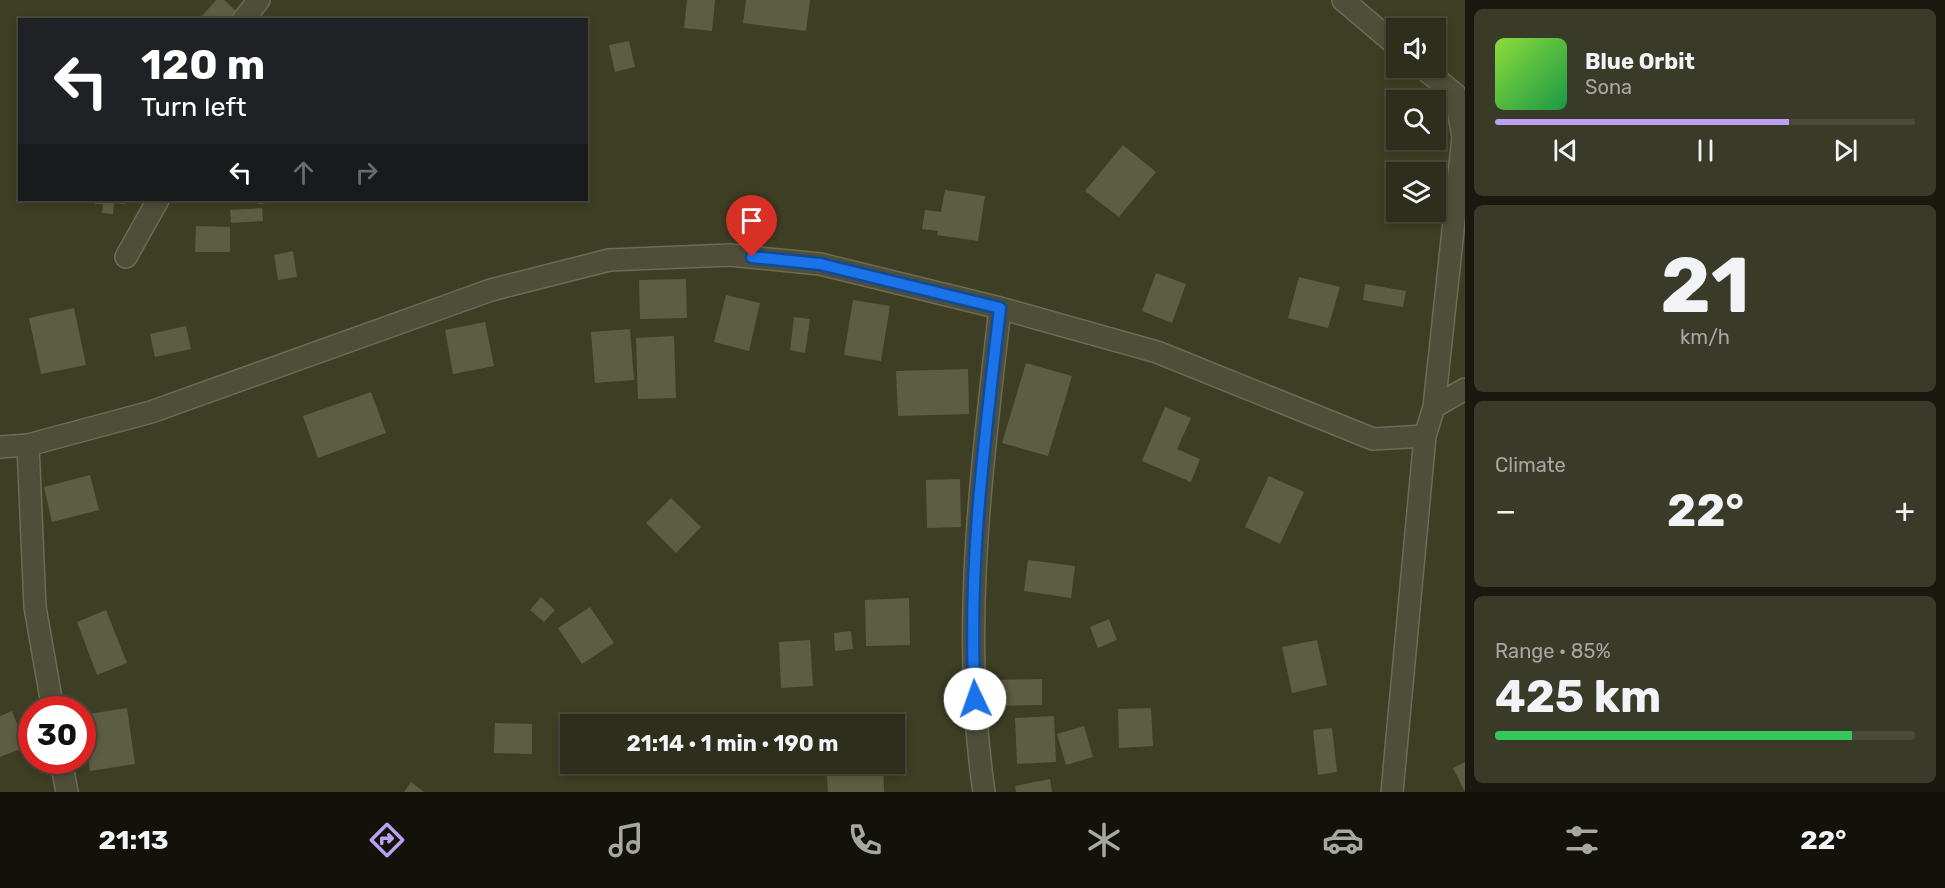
<!DOCTYPE html>
<meta charset="utf-8">
<style>
:root{--surface:#2e2e1c;--page:#3a3a29;--text:#f1f3f6;--muted:#a7a8a3;--line:#494a3b;--accent:#bca0f2}
body{margin:0;font-family:Rubik,sans-serif;background:var(--page);color:var(--text);height:100vh;display:flex;flex-direction:column;font-size:22px;white-space:nowrap}
*{box-sizing:border-box;margin:0}
p{font-size:20px;color:var(--muted)}
.icon{flex:none;width:33px;height:33px;fill:none;stroke:currentColor;stroke-width:2;stroke-linecap:round;stroke-linejoin:round}
.map{position:relative;flex:1;overflow:hidden}
.drawer{display:flex;flex-direction:column;gap:9px;padding:9px;background:#19190f;width:480px}
.drawer>*{flex:none}
.guide{position:absolute;left:18px;top:18px;width:570px;height:183px;border-radius:0px;box-shadow:0 3px 9px #0003,0 0 0 2px var(--line);background:#202124;color:#fff;overflow:hidden}
.fabs{position:absolute;left:1386px;top:18px;display:grid;gap:12px}
.fabs a{display:grid;place-items:center;width:60px;height:60px;border-radius:0px;background:var(--surface);box-shadow:0 3px 9px #0003,0 0 0 2px var(--line);font-size:30px}
.speed{position:absolute;left:18px;top:696px;display:flex;gap:12px;font-size:30px;font-weight:700;text-align:center}
.speed>*{display:grid;place-content:center;width:78px;height:78px;border-radius:50%;background:var(--surface);box-shadow:0 3px 9px #0003,0 0 0 2px var(--line);line-height:1}
.speed .limit{border:9px solid #d22;background:#fff;color:#111}
.pin{position:absolute;display:grid;place-items:center;width:51px;height:51px;color:#fff;margin:-62px -26px;border-radius:50% 50% 50% 0;rotate:-45deg;box-shadow:0 0 6px #0007}
.pin .icon{rotate:45deg}
.me{position:absolute;width:66px;margin:-33px;rotate:357deg;stroke-linejoin:round;filter:drop-shadow(0 0 4px #0008)}
.turn{display:flex;align-items:center;gap:21px;height:126px;padding:0 24px;font-size:27px}
.turn .icon{width:78px;height:78px;stroke-width:2.5}
.turn b{display:block;font-size:42px;line-height:51px}
.lanes{display:flex;align-items:center;height:57px;padding:0 24px;background:#0003;justify-content:center;gap:30px;direction:ltr}
.lanes .off{opacity:.35}
.big{font-size:45px;font-weight:700;line-height:1.1}
.drawer .tile{flex:1;display:flex;flex-direction:column;justify-content:center;gap:9px;min-width:0;padding:0 21px;border-radius:9px;background:var(--page)}
.drawer .dial{align-items:center;gap:0}
.dial b{font-size:78px;line-height:1}
.song{display:flex;align-items:center;gap:18px}
.cover{width:72px;height:72px;border-radius:9px;background:linear-gradient(135deg,hsl(90 70% 55%),hsl(140 70% 35%))}
.played{height:6px;border-radius:3px;background:linear-gradient(90deg,var(--accent) 70%,var(--line) 70%)}
.keys{display:flex;justify-content:space-around;direction:ltr}
.heat{display:flex;justify-content:space-between;align-items:center;font-size:33px;direction:ltr}
.charge{height:9px;border-radius:4px;background:linear-gradient(90deg,#34c759 85%,var(--line) 0)}
.trip{position:absolute;left:560px;top:714px;width:345px;height:60px;border-radius:0px;background:var(--surface);box-shadow:0 3px 9px #0003,0 0 0 2px var(--line);font-weight:700;line-height:60px;text-align:center}
.tabs{display:flex;height:96px;justify-content:space-around;align-items:center;background:#12120b;color:var(--muted)}
.tabs .icon{width:42px;height:42px}
.tabs .selected{color:var(--accent)}
.tabs b{font-size:27px;color:var(--text)}
main{display:flex;flex:1;min-height:0}
.map>svg:first-child{display:block}
.building{fill:#5d5d42}
.lines{fill:none;stroke-linecap:round;stroke-linejoin:round}
.minor-casing{stroke:#6b6c57;stroke-width:24}
.minor{stroke:#4e4e39;stroke-width:21}
.route-casing{stroke:#114b97;stroke-width:15}
.route{stroke:#1a73e8;stroke-width:10}
</style>
<main>
<div class="map">
<svg width="1465" height="792" viewBox="0 0 1465 792">
<rect width="100%" height="100%" fill="#3e3e25"/>
<path class="building" d="M216 0H224L237 12 231 20H205L202 16Z
M687 0H715L712 31 684 28Z
M746 0H810L806 31 743 23Z
M629 41 635 67 615 72 609 45Z
M1123 145 1156 172 1119 217 1085 191Z
M945 190 985 196 978 241 937 235 938 231 922 229 925 210 941 212Z
M95 200H125V204L114 203 113 214 102 213 103 204H95Z
M258 200H285V201L258 204Z
M262 208 263 221 231 223 230 210Z
M196 226 230 227V252H195Z
M293 251 297 277 278 280 274 255Z
M1156 273 1186 284 1172 323 1142 311Z
M1299 277 1340 287 1328 328 1288 318Z
M686 279 687 318 640 319 639 280Z
M1365 284 1406 291 1403 307 1363 300Z
M726 295 760 303 749 351 714 342Z
M853 300 890 306 881 361 844 355Z
M74 308 86 365 41 374 29 318Z
M794 317 810 319 805 353 790 350Z
M485 322 494 366 453 374 445 330Z
M186 326 191 349 155 357 150 334Z
M630 329 634 380 595 383 591 332Z
M674 336 676 398 638 399 636 338Z
M1026 363 1072 376 1048 456 1002 443Z
M968 369 969 414 898 416 896 371Z
M371 392 386 433 318 458 303 416Z
M1165 407 1191 418 1177 449 1200 459 1191 482 1142 461Z
M90 475 99 510 52 522 44 487Z
M1269 476 1304 492 1280 544 1245 527Z
M960 479 961 527 927 528 926 480Z
M671 498 701 527 676 553 646 523Z
M1028 560 1075 566 1071 598 1024 591Z
M541 597 555 610 544 622 530 610Z
M909 598 910 645 866 646 865 600Z
M590 607 614 643 582 664 558 628Z
M106 610 127 663 97 675 77 622Z
M1109 619 1117 640 1098 648 1090 627Z
M851 631 853 649 835 651 834 633Z
M810 640 813 686 781 688 779 642Z
M1317 640 1327 685 1292 693 1282 647Z
M1042 679V705L990 706V680Z
M127 708 135 764 90 771 82 715Z
M1151 708 1153 746 1119 748 1118 709Z
M12 711 26 747 0 757V716Z
M1054 716 1056 762 1017 764 1015 718Z
M495 723 532 724V754L494 753Z
M1084 726 1093 757 1066 765 1057 734Z
M1332 728 1337 772 1318 775 1313 730Z
M1465 762V792L1453 768Z
M826 764H883L884 792H828Z
M1050 779 1052 792H1016L1015 786Z
M411 782 424 792H404Z"/>
<g class="lines">
<g class="minor-casing">
<path id="minor" d="M1343 0 1396 45
M243 20 259 0
M126 257 158 200
M1434 407 1465 389
M28 445 35 607 53 710
M0 447 28 445 151 412 491 290 609 260 730 255 820 264 1000 308 1157 352 1373 439 1425 436
M61 760 67 792
M984 792C960 630 982 469 1000 308
M1392 792 1425 436 1434 407 1463 137 1455 94 1423 68"/>
</g>
<use href="#minor" class="minor"/>
</g>
<g class="lines">
<g class="route-casing">
<path id="route" d="M752 257 820 264 1000 308C985 437 967 569 975 699"/>
</g>
<use href="#route" class="route"/>
</g>
</svg>
<div class="fabs">
<a><svg class="icon" aria-label="sound" viewBox="0 0 24 24"><path d="M4 9h4l5-4v14l-5-4H4zM17 9q2 3 0 6"/></svg></a>
<a><svg class="icon" aria-label="search" viewBox="0 0 24 24"><circle cx="10" cy="10" r="6"/><path d="M15 15l6 6"/></svg></a>
<a><svg class="icon" aria-label="layers" viewBox="0 0 24 24"><path d="M12 4l9 5-9 5-9-5zM3 14l9 5 9-5"/></svg></a>
</div>
<div class="speed"><div class="limit">30</div></div>
<div class="pin" style="left:752px;top:257px;background:#d93025"><svg class="icon" aria-label="arrive" viewBox="0 0 24 24"><path d="M6 21V4h12l-3 4 3 4H6"/></svg></div>
<svg class="me" style="left:975px;top:699px" viewBox="-20 -20 40 40"><circle r="19" fill="#fff"/><path d="M0-13L10 11 0 6-10 11z" fill="#1a73e8"/></svg>
<div class="trip">21:14 · 1 min · 190 m</div>
<div class="guide">
<div class="turn"><svg class="icon" aria-label="left" viewBox="0 0 24 24"><path d="M17 20v-9H6M10 6l-5 5 5 5"/></svg><div><b>120 m</b>Turn left</div></div>
<div class="lanes"><svg class="icon" aria-label="left" viewBox="0 0 24 24"><path d="M17 20v-9H6M10 6l-5 5 5 5"/></svg><svg class="icon off" aria-label="ahead" viewBox="0 0 24 24"><path d="M12 20V5M6 11l6-6 6 6"/></svg><svg class="icon off" aria-label="right" viewBox="0 0 24 24"><path d="M7 20v-9h11M14 6l5 5-5 5"/></svg></div>
</div>
</div>
<section class="drawer">
<div class="tile">
<div class="song"><i class="cover"></i><div><b>Blue Orbit</b><p>Sona</p></div></div>
<div class="played"></div>
<div class="keys"><svg class="icon" aria-label="previous" viewBox="0 0 24 24"><path d="M18 5L8 12l10 7zM5 5v14"/></svg><svg class="icon" aria-label="pause" viewBox="0 0 24 24"><path d="M8 5v14M16 5v14"/></svg><svg class="icon" aria-label="next" viewBox="0 0 24 24"><path d="M6 5l10 7-10 7zM19 5v14"/></svg></div>
</div>
<div class="tile dial"><b>21</b><p>km/h</p></div>
<div class="tile"><p>Climate</p>
<div class="heat"><a>−</a><b class="big">22°</b><a>+</a></div>
</div>
<div class="tile"><p>Range · 85%</p><b class="big">425 km</b><div class="charge"></div></div>
</section>
</main>
<nav class="tabs">
<b>21:13</b>
<svg class="icon selected" aria-label="directions" viewBox="0 0 24 24"><path d="M12 3l9 9-9 9-9-9zM9 14v-3h6M13 9l2 2-2 2"/></svg>
<svg class="icon" aria-label="music" viewBox="0 0 24 24"><path d="M9 18V5l10-2v13"/><circle cx="6" cy="18" r="3"/><circle cx="16" cy="16" r="3"/></svg>
<svg class="icon" aria-label="phone" viewBox="0 0 24 24"><path d="M5 4h4l2 5-3 2q2 4 5 5l2-3 5 2v4C11 20 4 13 5 4z"/></svg>
<svg class="icon" aria-label="climate" viewBox="0 0 24 24"><path d="M12 3v18M4 7l16 10M4 17L20 7"/></svg>
<svg class="icon" aria-label="car" viewBox="0 0 24 24"><path d="M5 17H2v-5l4-1 3-4h7l3 4 3 1v5h-3M9 17h6M6 11h13"/><circle cx="7" cy="17" r="2"/><circle cx="17" cy="17" r="2"/></svg>
<svg class="icon" aria-label="filters" viewBox="0 0 24 24"><path d="M4 7h16M4 17h16"/><circle cx="9" cy="7" r="2"/><circle cx="15" cy="17" r="2"/></svg>
<b>22°</b>
</nav>
